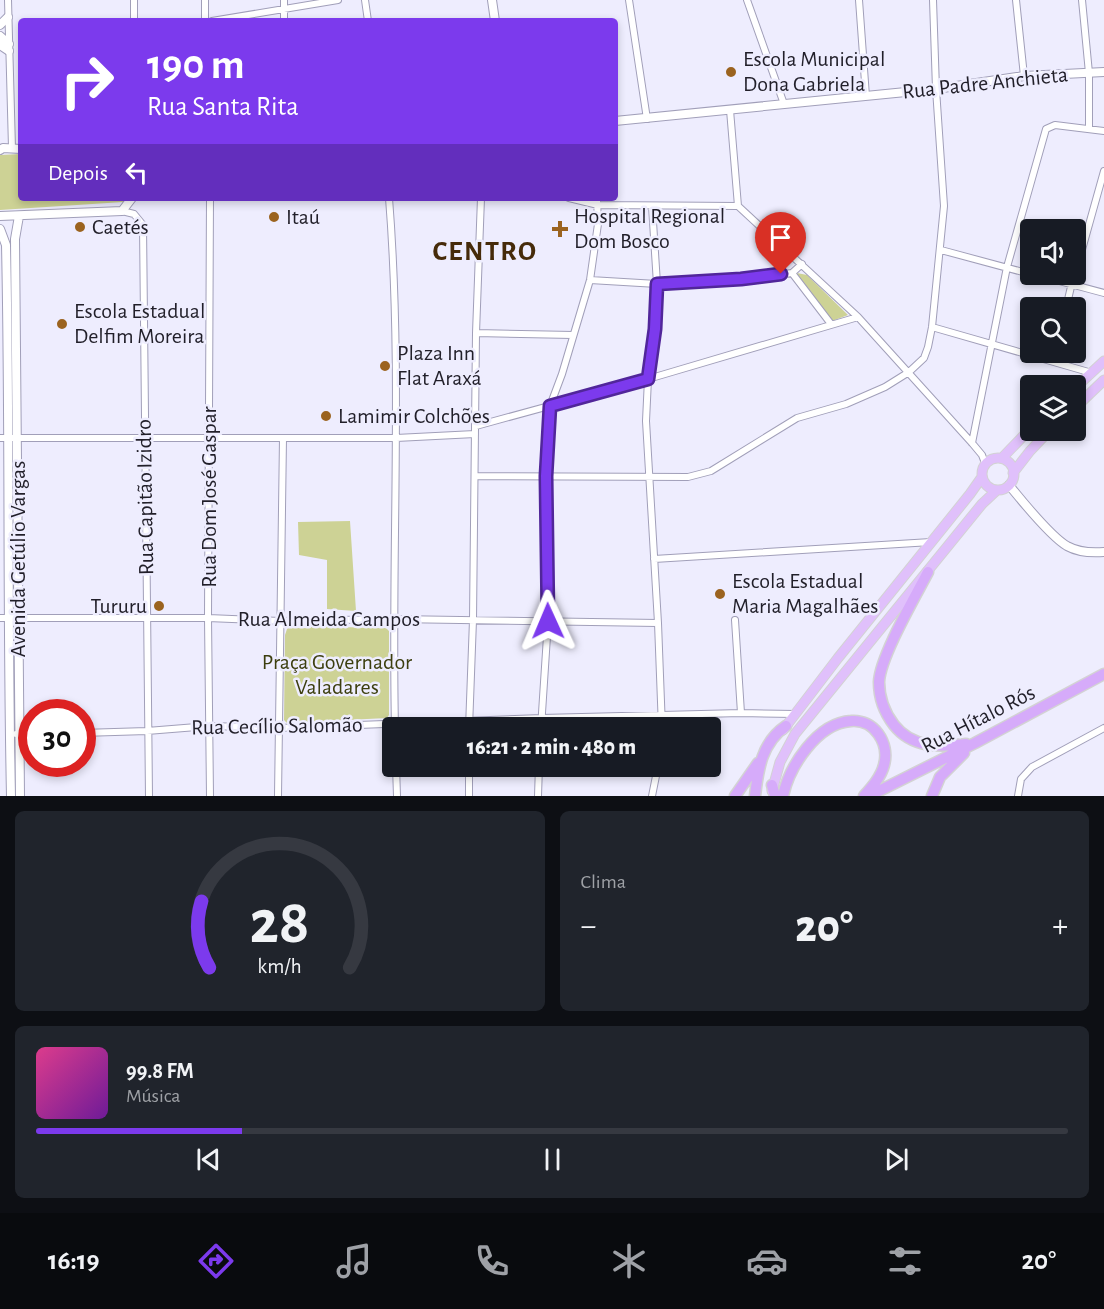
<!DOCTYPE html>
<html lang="pt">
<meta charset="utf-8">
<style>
:root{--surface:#171b24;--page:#20242c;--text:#f1f3f6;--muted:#9ea1a6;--line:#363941;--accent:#7c3aed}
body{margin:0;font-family:"Alegreya Sans",sans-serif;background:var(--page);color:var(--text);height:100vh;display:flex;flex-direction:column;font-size:22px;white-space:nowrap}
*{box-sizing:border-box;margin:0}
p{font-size:20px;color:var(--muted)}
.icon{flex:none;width:33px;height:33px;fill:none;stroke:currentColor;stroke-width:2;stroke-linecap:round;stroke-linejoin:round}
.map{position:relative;height:796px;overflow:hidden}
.side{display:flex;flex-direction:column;gap:15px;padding:15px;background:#0d0f14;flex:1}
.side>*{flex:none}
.top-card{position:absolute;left:18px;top:18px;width:600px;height:183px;border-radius:6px;box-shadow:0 3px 9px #0003;background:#7c3aed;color:#fff;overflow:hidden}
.controls{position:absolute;left:1020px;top:219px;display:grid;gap:12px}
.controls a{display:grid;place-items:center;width:66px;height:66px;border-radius:6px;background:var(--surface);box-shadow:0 3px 9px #0003;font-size:30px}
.speed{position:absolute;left:18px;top:699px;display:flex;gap:12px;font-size:30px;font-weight:700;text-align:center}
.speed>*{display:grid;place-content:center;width:78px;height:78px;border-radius:50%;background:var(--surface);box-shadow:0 3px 9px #0003;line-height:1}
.speed .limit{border:9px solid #d22;background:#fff;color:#111}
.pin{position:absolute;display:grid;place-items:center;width:51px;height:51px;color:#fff;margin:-62px -26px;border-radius:50% 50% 50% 0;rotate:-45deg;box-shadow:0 0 6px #0007}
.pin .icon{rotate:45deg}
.me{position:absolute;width:66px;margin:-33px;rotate:359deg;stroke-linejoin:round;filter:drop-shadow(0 0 4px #0008)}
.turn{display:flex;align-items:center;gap:21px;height:126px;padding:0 30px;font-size:27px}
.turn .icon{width:78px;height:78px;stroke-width:2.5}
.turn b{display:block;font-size:42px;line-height:51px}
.then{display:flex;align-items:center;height:57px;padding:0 30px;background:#0003;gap:12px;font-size:22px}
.big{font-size:45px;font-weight:800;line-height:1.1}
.side .card{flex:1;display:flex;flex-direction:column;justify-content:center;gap:9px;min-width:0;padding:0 21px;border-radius:9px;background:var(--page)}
.side .dial{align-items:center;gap:0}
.dial svg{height:156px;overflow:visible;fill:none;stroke:var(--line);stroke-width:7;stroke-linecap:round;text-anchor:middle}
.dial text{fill:var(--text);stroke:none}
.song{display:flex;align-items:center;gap:18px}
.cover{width:72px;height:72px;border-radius:9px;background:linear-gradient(135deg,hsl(330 70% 55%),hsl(280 70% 35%))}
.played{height:6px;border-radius:3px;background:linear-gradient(90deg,var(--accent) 20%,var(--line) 20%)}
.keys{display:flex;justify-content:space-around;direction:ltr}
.heat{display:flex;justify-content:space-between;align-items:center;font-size:33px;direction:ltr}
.side .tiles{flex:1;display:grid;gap:15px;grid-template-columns:1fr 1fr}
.card:last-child{grid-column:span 2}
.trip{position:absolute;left:382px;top:717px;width:339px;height:60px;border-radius:6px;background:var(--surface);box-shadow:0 3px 9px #0003;font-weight:800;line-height:60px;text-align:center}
.menu{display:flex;height:96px;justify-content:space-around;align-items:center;background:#090b0e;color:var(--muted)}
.menu .icon{width:42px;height:42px}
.menu .active{color:var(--accent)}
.menu b{font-size:27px;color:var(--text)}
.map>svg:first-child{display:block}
.green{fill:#cdd295}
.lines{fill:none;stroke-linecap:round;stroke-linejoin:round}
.minor-casing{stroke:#a19fb9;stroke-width:8}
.tertiary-casing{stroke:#a19fb9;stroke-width:10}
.secondary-casing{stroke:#a19fb9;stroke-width:10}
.primary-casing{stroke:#d3d2d4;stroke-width:11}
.trunk-casing{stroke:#d3d2d4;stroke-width:13}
.minor{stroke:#fff;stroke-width:6}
.tertiary{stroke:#fff;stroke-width:8}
.secondary{stroke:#fff;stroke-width:8}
.primary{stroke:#e0c0fb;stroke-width:9}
.trunk{stroke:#d6abfa;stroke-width:10}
.route-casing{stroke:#51269a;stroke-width:15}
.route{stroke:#7c3aed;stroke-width:10}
.poi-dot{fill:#9b631f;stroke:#eeedfe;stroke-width:2}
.labels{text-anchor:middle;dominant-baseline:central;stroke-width:5;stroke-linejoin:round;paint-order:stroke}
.poi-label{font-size:22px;fill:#211f29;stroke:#eeedfe;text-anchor:start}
.street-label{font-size:22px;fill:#211f29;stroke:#eeedfe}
.park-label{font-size:22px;fill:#3c3e0e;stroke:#eeedfe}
.district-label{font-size:28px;font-weight:bold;letter-spacing:1.5px;fill:#462b0a;stroke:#eeedfe}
</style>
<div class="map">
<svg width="1104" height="796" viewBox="0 0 1104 796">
<rect width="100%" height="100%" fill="#eeedfe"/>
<path class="green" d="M21 154V198H128L123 202 0 210V155Z
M797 273 807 275 848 315 832 321 799 278Z
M350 521 356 611 327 609V560L299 555 298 522Z
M290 626 386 628 389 631V715L387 718 287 723 284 720 285 635 287 629Z"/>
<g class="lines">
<g class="minor-casing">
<path id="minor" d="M8 0 12 148
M134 0V21
M284 0V21
M365 0 368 21
M629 0 647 119
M747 0 784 104
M859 0 866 96
M1016 0 1024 76
M1082 0 1089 73V129
M205 21V0
M212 21 338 0
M730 110 738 206
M389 198C403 374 391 551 395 727
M569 198 598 205 738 206 858 317 972 443 982 455 985 463
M652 206 657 284 655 329 648 379 646 421 658 623 662 728
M122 211 134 214 143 225 149 796
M941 250 1030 274
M1076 271 1104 171
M792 273 831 324
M1033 274 1104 293
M590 280 657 284 741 279 792 273 802 264
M1066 308 1074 274
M932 327 1092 373
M476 333 573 335
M476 426 648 379 858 317
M0 438H396L475 434
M972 443 1007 267 1046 129 1055 125 1104 131
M476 476 688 477 711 471 797 418 846 404 885 387 909 372 924 358 928 347 932 327 944 206 936 89 933 0
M654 559 931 542
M0 618H208L281 621 394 619 658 623
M735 620 741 713
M469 728 473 620 476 333 481 198
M541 728 548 621 546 476 550 406 562 374 590 280 598 224 597 198
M82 733 147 731 209 726 279 728 542 718 741 713 795 714
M16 734H32
M396 766 397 796
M469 766V796
M210 796 208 618 210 198
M278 796 283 438
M538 796 539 766
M652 796 658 766
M1018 796 1021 779 1032 767 1104 728"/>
</g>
<g class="tertiary-casing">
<path id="tertiary" d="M0 25 8 17
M0 36 9 44
M0 45 9 51
M1009 485C1022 501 1050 536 1067 546 1078 552 1092 553 1104 552"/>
</g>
<g class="secondary-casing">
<path id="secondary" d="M492 0 495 21
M615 121 936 89 1024 76 1104 72
M0 150 3 148 21 149
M0 216 122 211 132 198
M19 216 15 239 20 796
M0 229 6 245C10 428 7 612 11 796"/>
</g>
<g class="primary-casing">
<path id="primary" d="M1076 387 1104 361
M1076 407 1104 380
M1002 458 1030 429
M982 474a16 16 0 1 1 32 0a16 16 0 1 1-32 0Z
M1013 473 1030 451 1050 430
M783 730 838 658 970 494 982 477
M772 791 780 762 795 734 982 504 997 490"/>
</g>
<g class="trunk-casing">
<path id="trunk" d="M928 572C915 597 880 657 879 682 879 699 884 712 894 725 912 748 939 747 966 744
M772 785 775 796
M735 796 758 763
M755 796C758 769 762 742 786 726
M783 796C789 767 817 723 851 721 874 719 890 743 884 765 881 777 872 787 864 796
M869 796 975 743 1104 674
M932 796 940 777 964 753"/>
</g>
<use href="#minor" class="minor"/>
<use href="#tertiary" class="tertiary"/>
<use href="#secondary" class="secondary"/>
<use href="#primary" class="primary"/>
<use href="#trunk" class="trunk"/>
</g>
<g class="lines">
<g class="route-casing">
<path id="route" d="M548 621 546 476 550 406 648 379 655 329 657 284 741 279 781 274"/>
</g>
<use href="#route" class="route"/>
</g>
<g class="poi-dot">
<circle cx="731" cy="72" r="6"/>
<circle cx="274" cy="217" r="6"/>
<circle cx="80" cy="227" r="6"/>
<path d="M557 220h6v6h6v6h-6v6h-6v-6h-6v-6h6z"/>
<circle cx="62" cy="324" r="6"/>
<circle cx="385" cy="366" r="6"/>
<circle cx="326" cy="416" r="6"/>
<circle cx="720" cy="594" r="6"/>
<circle cx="159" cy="606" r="6"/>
</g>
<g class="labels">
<g class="poi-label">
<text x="743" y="59">Escola Municipal<tspan x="743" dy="25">Dona Gabriela</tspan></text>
<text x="574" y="216">Hospital Regional<tspan x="574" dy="25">Dom Bosco</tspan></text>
<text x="286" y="217">Itaú</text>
<text x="92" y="227">Caetés</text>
<text x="74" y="311">Escola Estadual<tspan x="74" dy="25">Delfim Moreira</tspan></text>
<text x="397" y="353">Plaza Inn<tspan x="397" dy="25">Flat Araxá</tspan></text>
<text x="338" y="416">Lamimir Colchões</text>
<text x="732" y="581">Escola Estadual<tspan x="732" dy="25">Maria Magalhães</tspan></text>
<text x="147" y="606" text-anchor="end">Tururu</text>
</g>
<g class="street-label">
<text transform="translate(985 83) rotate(-6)">Rua Padre Anchieta</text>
<text transform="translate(145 497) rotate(-91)">Rua Capitão Izidro</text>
<text transform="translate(209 497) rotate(-90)">Rua Dom José Gaspar</text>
<text transform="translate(18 559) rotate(-90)">Avenida Getúlio Vargas</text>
<text x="329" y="619">Rua Almeida Campos</text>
<text transform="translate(978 719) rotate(-27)">Rua Hítalo Rós</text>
<text transform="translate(277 726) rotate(-1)">Rua Cecílio Salomão</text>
</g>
<g class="park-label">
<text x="337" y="662">Praça Governador<tspan x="337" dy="25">Valadares</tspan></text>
</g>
<g class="district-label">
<text x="485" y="252">CENTRO</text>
</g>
</g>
</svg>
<div class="controls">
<a><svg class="icon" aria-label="sound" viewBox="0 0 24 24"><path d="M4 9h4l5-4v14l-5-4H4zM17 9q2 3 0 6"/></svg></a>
<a><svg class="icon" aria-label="search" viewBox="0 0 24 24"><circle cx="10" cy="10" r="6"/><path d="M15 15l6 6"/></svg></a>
<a><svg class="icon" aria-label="layers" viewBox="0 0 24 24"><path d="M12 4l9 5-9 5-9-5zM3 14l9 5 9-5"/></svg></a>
</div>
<div class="speed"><div class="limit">30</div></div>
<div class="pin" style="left:781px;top:274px;background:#d93025"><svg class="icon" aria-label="arrive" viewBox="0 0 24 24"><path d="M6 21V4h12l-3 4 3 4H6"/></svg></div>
<svg class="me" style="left:548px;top:621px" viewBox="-20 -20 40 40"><path d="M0-17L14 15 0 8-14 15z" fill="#7c3aed" stroke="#fff" stroke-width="4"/></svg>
<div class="trip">16:21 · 2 min · 480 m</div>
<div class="top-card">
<div class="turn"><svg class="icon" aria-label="right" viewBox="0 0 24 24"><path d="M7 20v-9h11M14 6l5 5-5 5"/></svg><div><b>190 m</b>Rua Santa Rita</div></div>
<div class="then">Depois<svg class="icon" aria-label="left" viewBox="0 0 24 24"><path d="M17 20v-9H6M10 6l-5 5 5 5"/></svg></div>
</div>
</div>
<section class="side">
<div class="tiles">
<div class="card dial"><svg viewBox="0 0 100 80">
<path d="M14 69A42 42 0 1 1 86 69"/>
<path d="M14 69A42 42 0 0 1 10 35" stroke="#7c3aed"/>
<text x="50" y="56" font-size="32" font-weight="700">28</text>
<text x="50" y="72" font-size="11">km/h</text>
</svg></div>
<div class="card"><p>Clima</p>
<div class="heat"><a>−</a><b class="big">20°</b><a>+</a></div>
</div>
<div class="card">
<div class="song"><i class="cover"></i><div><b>99.8 FM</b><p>Música</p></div></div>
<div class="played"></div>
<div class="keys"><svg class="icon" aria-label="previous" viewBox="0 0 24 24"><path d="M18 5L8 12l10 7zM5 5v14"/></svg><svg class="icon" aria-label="pause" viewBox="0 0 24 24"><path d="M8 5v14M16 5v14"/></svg><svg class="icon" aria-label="next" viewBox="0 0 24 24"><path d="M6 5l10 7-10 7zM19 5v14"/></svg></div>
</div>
</div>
</section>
<nav class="menu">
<b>16:19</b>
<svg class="icon active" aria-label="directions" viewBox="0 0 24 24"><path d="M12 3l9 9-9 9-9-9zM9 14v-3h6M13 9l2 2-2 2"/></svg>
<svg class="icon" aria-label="music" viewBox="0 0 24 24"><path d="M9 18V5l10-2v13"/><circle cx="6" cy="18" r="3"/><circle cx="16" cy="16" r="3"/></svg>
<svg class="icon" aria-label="phone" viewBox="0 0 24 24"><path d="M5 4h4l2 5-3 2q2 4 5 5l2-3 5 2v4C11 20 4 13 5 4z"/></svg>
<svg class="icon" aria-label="climate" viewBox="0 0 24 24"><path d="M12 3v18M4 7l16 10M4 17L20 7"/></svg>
<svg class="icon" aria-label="car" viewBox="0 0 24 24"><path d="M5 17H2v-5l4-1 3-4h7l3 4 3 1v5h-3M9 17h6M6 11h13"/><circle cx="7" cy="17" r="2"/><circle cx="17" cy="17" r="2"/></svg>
<svg class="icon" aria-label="filters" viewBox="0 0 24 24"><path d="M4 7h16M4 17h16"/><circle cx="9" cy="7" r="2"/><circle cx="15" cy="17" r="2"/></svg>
<b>20°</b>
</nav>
